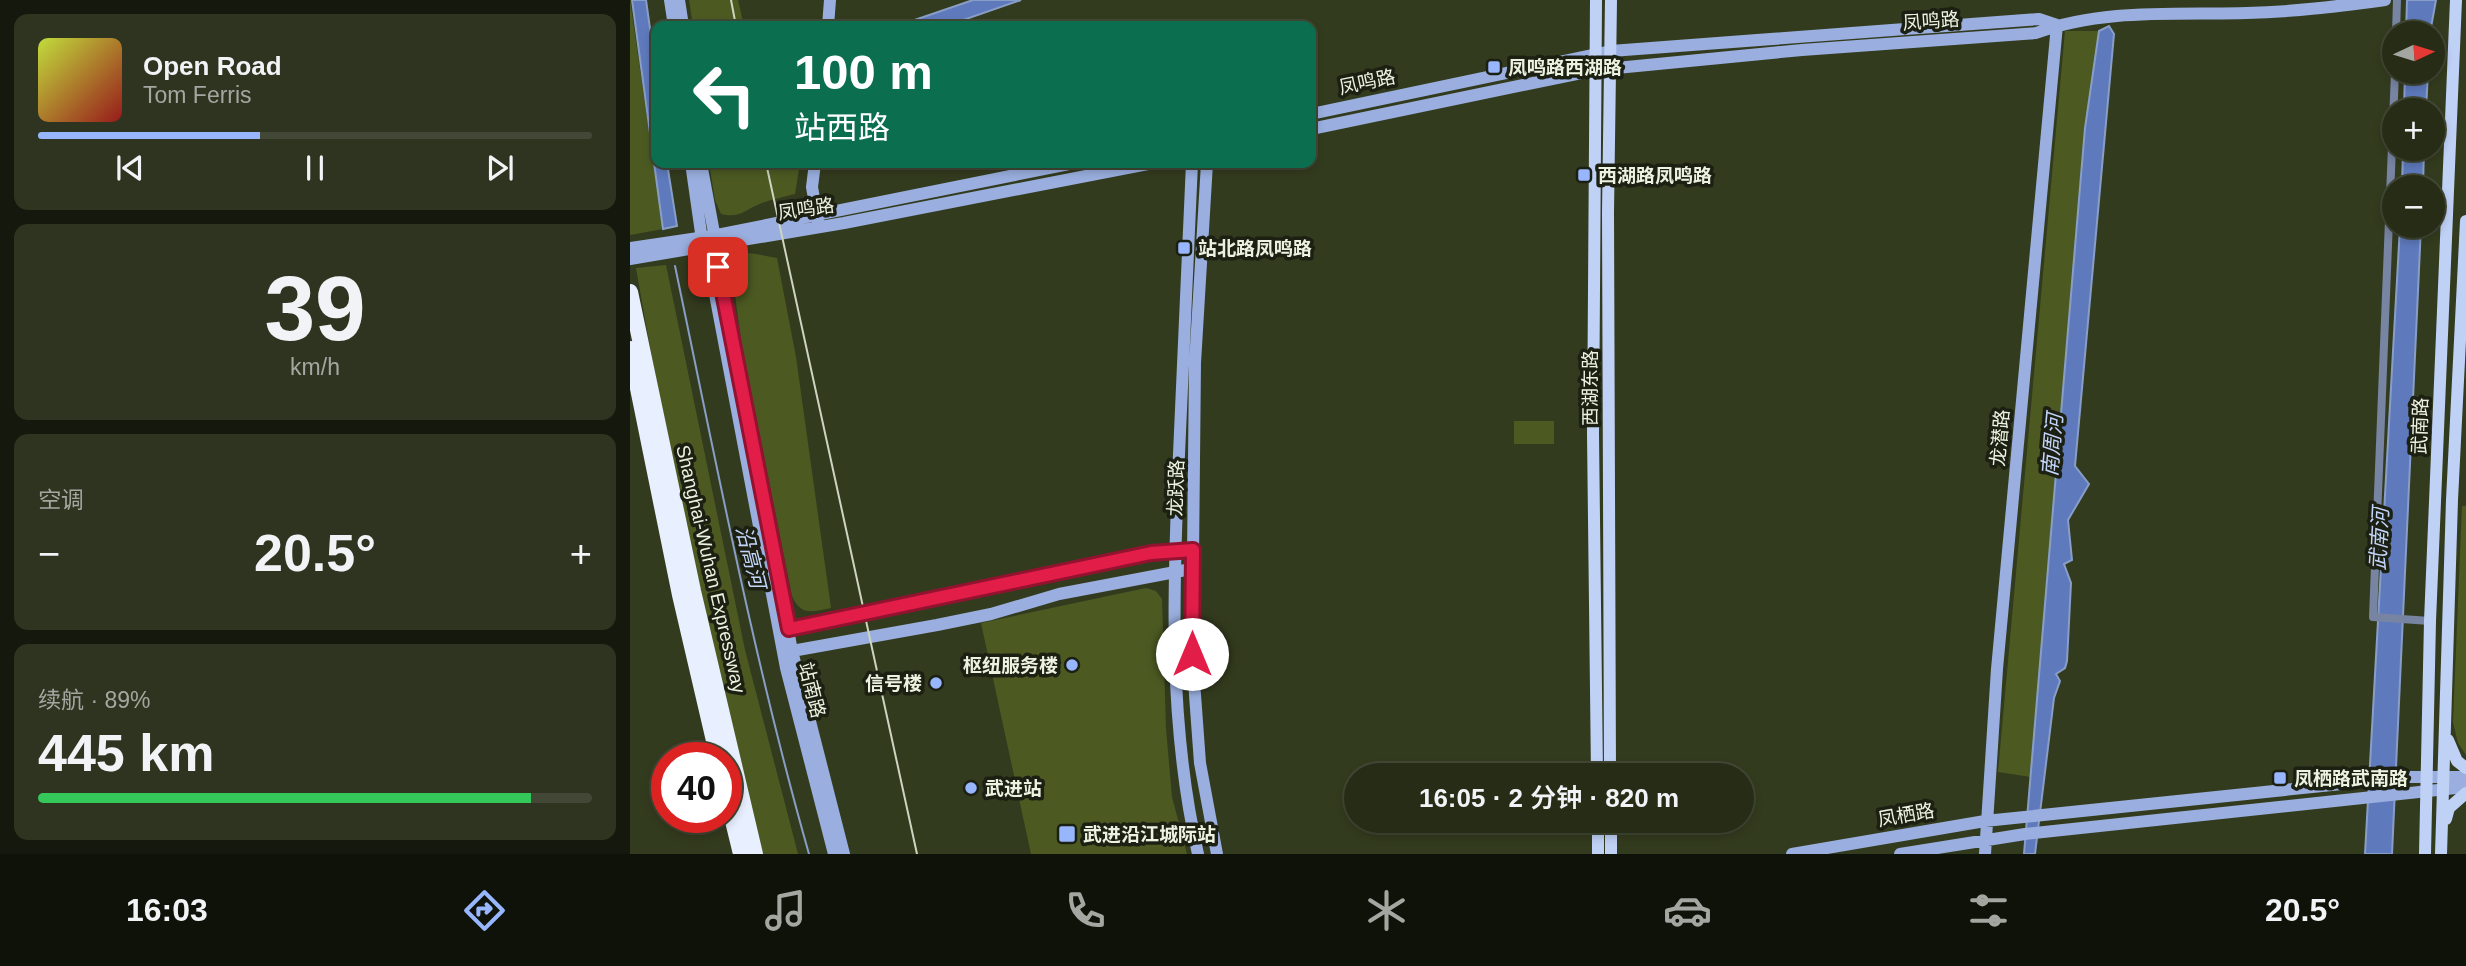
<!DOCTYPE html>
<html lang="zh">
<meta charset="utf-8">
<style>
:root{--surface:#262c16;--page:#2e341f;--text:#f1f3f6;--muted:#a4a7a1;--line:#424835;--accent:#97b6fd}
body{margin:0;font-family:Helvetica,"Noto Sans SC",sans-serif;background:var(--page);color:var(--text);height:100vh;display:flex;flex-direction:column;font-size:26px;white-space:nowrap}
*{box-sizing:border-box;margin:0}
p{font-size:23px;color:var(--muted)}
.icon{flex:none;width:38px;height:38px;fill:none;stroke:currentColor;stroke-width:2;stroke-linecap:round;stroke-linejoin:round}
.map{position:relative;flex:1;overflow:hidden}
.side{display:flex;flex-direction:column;gap:14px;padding:14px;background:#15180c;width:630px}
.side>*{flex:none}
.top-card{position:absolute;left:21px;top:21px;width:665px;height:147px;border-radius:14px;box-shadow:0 4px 10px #0003,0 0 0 2px var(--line);background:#0b6e4f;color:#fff;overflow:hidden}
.needle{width:46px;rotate:86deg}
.controls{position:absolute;left:1752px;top:21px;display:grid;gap:14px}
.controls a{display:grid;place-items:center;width:63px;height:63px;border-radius:50%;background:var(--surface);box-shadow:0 4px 10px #0003,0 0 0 2px var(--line);font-size:35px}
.speed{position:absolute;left:21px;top:742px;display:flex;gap:14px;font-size:35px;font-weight:700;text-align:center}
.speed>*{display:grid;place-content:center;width:91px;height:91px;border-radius:50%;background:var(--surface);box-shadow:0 4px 10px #0003,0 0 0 2px var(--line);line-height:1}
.speed .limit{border:10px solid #d22;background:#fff;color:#111}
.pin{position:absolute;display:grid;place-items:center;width:60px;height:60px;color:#fff;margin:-30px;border-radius:14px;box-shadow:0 4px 10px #0006}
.me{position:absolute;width:77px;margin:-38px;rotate:0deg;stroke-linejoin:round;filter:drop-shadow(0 0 5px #0008)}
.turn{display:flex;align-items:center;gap:24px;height:147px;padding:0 28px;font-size:32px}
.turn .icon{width:91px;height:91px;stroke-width:2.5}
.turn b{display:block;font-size:49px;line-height:60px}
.big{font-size:52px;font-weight:600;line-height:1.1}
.side .widget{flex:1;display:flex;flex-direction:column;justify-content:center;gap:10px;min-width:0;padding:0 24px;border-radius:14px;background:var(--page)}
.side .dial{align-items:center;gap:0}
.dial b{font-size:91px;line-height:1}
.song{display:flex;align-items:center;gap:21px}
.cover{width:84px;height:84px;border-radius:10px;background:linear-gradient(135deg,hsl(70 70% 55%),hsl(0 70% 35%))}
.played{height:7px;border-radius:4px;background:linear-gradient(90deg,var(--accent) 40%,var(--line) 40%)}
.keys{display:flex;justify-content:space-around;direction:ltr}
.heat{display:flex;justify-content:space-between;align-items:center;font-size:38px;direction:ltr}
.charge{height:10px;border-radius:5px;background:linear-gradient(90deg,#34c759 89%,var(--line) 0)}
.trip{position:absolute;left:714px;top:763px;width:410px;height:70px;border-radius:35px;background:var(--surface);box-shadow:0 4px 10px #0003,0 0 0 2px var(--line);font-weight:600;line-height:70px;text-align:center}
.tabs{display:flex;height:112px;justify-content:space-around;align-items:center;background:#0f1209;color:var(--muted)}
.tabs .icon{width:49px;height:49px}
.tabs .on{color:var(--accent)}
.tabs b{font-size:32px;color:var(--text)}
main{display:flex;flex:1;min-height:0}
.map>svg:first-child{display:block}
.green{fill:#4c5a22}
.water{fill:#5e7abc;stroke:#899ec7;stroke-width:2}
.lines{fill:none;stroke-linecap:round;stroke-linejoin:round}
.stream{stroke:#899ec7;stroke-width:2}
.street{stroke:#7784a2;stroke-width:8}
.secondary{stroke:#9aafdf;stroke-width:12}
.primary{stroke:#c0d1f6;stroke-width:12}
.highway{stroke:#e8effe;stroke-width:16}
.rail{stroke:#ced4c0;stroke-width:2}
.route-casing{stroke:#92132f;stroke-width:18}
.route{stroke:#e11d48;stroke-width:12}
.poi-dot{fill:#97b6fd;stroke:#1c2013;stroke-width:2.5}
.labels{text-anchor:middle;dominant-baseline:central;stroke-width:7;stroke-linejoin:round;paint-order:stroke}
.street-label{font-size:19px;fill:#ecf2e0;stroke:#1c2013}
.poi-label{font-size:19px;font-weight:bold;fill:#ecf2e0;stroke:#1c2013;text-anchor:start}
.water-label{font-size:21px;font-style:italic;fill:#c3d4f9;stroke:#1c2013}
</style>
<main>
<section class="side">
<div class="widget">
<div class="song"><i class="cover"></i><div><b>Open Road</b><p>Tom Ferris</p></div></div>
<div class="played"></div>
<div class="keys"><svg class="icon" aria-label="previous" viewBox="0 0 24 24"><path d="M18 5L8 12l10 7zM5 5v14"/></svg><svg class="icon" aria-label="pause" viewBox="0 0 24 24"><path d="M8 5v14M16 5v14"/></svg><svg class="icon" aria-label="next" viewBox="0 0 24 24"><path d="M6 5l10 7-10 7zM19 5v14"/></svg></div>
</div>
<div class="widget dial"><b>39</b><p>km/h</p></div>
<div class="widget"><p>空调</p>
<div class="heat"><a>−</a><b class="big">20.5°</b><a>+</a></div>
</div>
<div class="widget"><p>续航 · 89%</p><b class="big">445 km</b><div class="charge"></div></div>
</section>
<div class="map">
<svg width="1836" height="854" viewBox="0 0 1836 854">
<rect width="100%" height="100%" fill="#333b1e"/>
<path class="green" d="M0 0 33 229 0 235Z
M59 0H108L114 26H63Z
M1435 31H1469L1455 128 1401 777 1368 772Z
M79 163H170L165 194C154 197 143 199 132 203 115 209 111 219 91 214L85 200Z
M120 253 147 258 166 357 201 608C181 612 171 616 162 596L112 346 101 267 103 259Z
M36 265 115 650 168 854H133C82 661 40 465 6 268Z
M884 421H924V444H884Z
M1832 506H1836V755L1828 743 1823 722Z
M516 588 526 591 532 599 536 729 542 797 557 854H401L351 623Z"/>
<path class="water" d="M2 0H16L26 71V163H37L47 226 33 229Z
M343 0H391L316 26H267Z
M1777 0H1806L1800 33H1776Z
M1479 26 1484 34 1445 466 1459 484 1438 520 1442 560 1434 564 1441 583 1437 661 1435 668 1426 674 1430 681 1424 698 1405 854H1394L1455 128 1469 31Z
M1775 72H1798L1796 110H1774Z
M1773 149H1794L1793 187H1772Z
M1770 226H1791L1762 854H1735Z"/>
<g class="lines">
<path class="stream" d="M45 266C86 462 124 661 179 854"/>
<path class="street" d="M1766 33 1767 0
M1765 72 1743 617 1800 621"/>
<path class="secondary" d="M40 0 44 26
M49 0 53 26
M198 26 200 0
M681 114 981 51 1409 19 1427 25
M681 129 966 70 1172 50 1406 33C1472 8 1548 15 1617 13 1664 12 1709 6 1755 0
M61 163 73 247 80 268 156 668 204 854
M71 163 162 651 214 854
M185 163 182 187 188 221
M562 163C558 260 553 357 549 454 543 588 538 722 568 854
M577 163 565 363 562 654 570 763 587 854
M0 248 82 236 444 163
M0 259 214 223 523 163
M561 569 429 594 361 614 307 625 162 651 152 642 159 629 521 553 563 550
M1162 854 1355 821 1780 777H1836
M1270 854 1395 834 1836 787
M1355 854 1367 669 1427 25"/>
<path class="primary" d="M966 0 963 434 967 775
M1818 740 1827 761 1836 768
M980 775 978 212 981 0
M1816 819 1819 808 1836 793
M968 821V854
M981 821V854
M1795 854 1800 621 1826 0
M1811 854 1822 500 1836 221"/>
<path class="highway" d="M0 292 63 591 125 854
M0 349 50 595 88 758
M96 792 111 854"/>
<path class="rail" d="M101 0 106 26
M136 163 287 854"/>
</g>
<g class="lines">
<g class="route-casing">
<path id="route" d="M88 267 159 629 521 553 563 550 562 654"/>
</g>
<use href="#route" class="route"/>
</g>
<g class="poi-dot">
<rect x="857" y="60" width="14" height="14" rx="3.5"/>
<rect x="947" y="168" width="14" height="14" rx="3.5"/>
<rect x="547" y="241" width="14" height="14" rx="3.5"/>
<circle cx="442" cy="665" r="7"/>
<circle cx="306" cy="683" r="7"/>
<rect x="1643" y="771" width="14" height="14" rx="3.5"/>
<circle cx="341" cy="788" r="7"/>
<rect x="428" y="825" width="18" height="18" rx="3.5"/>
</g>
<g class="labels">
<g class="street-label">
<text transform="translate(1301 21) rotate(-4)">凤鸣路</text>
<text transform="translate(737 82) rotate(-12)">凤鸣路</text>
<text transform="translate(176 209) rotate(-8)">凤鸣路</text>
<text transform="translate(960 388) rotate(-90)">西湖东路</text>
<text transform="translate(1790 426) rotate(-88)">武南路</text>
<text transform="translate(1370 438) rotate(-85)">龙潜路</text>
<text transform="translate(546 488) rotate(-88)">龙跃路</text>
<text transform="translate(81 569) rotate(77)">Shanghai-Wuhan Expressway</text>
<text transform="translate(182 690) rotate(76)">站南路</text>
<text transform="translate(1276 815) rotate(-10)">凤栖路</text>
</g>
<g class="poi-label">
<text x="878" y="67">凤鸣路西湖路</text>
<text x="968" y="175">西湖路凤鸣路</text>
<text x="568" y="248">站北路凤鸣路</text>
<text x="428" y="665" text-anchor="end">枢纽服务楼</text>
<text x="292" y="683" text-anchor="end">信号楼</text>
<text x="1664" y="778">凤栖路武南路</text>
<text x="355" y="788">武进站</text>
<text x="453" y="834">武进沿江城际站</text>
</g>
<g class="water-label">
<text transform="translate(1422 445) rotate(-85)">南周河</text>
<text transform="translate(1749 539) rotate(-87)">武南河</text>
<text transform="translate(121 557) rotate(76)">沿高河</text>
</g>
</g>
</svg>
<div class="controls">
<a><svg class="needle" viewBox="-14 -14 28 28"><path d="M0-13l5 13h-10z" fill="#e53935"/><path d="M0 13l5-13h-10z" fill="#a4a7a1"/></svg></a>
<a>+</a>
<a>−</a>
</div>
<div class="speed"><div class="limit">40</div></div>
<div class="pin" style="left:88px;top:267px;background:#d93025"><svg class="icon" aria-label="arrive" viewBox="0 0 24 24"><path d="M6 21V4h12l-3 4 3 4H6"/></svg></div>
<svg class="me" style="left:562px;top:654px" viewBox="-20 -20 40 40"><circle r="19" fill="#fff"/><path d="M0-13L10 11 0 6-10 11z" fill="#e11d48"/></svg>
<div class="trip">16:05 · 2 分钟 · 820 m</div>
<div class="top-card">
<div class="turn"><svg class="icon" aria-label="left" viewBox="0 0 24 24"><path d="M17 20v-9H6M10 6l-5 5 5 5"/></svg><div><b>100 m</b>站西路</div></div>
</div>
</div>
</main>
<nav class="tabs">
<b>16:03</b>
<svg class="icon on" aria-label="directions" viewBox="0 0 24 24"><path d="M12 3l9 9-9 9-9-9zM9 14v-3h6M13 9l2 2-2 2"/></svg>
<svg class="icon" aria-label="music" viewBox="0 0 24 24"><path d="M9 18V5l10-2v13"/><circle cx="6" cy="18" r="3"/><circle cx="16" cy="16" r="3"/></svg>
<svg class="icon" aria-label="phone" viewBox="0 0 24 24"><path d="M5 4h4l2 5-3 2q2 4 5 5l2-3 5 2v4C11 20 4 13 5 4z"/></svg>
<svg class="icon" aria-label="climate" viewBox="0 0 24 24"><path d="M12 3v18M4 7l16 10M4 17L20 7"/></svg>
<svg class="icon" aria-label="car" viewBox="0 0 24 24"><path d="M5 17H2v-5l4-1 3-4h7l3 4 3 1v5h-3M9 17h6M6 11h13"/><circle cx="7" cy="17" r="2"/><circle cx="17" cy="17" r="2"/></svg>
<svg class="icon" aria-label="filters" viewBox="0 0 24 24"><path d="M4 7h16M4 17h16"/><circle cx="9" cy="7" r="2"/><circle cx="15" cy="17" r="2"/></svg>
<b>20.5°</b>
</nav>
